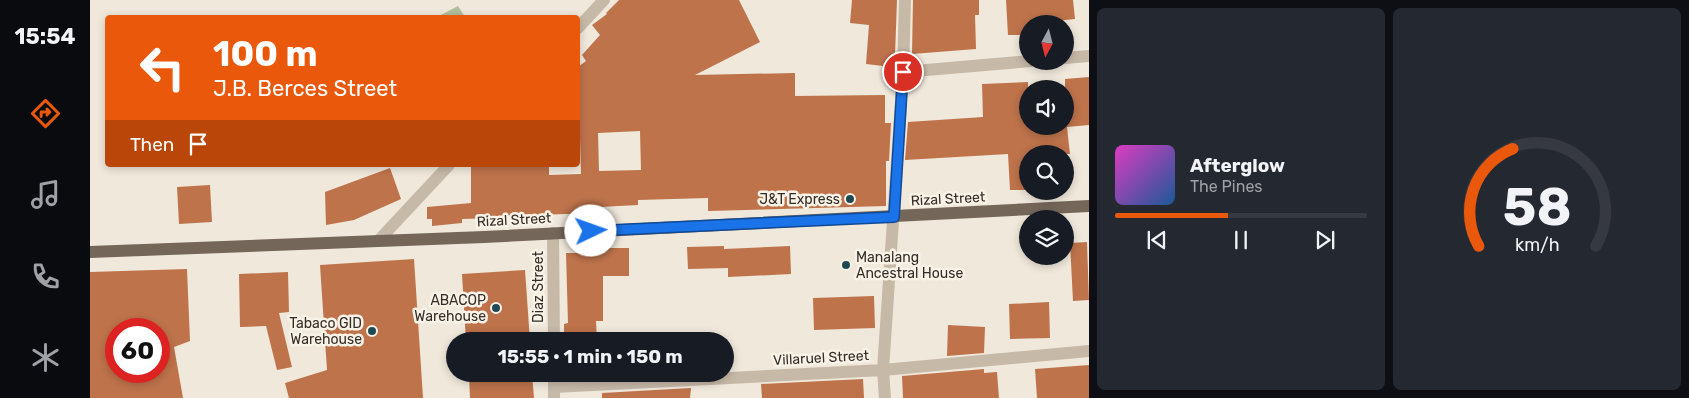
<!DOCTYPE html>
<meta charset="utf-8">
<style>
:root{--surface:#171b24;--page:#242831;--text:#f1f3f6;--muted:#9ea1a6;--line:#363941;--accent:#ea580c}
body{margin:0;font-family:Rubik,sans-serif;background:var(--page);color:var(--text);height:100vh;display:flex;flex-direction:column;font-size:19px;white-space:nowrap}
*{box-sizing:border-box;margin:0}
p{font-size:16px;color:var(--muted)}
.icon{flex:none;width:28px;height:28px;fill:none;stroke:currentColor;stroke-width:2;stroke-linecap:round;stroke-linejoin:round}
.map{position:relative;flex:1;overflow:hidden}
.panel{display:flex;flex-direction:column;gap:8px;padding:8px;background:#0d0f14;width:600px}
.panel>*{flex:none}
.top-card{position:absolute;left:15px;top:15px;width:475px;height:152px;border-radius:5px;box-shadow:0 2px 8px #0003;background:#ea580c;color:#fff;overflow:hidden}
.needle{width:32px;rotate:187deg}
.fabs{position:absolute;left:929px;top:15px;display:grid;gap:10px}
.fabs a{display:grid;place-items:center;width:55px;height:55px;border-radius:50%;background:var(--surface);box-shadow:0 2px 8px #0003;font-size:25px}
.speed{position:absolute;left:15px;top:318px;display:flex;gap:10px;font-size:25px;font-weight:700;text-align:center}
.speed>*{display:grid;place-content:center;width:65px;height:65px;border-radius:50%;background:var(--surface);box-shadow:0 2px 8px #0003;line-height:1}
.speed .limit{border:8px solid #d22;background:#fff;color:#111}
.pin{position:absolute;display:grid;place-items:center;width:42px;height:42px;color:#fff;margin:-21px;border:2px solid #fff;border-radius:50%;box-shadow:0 1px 5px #0007}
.me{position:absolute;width:55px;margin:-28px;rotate:87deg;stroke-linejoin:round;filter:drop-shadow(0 0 4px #0008)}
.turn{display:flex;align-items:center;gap:18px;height:105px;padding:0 25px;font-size:22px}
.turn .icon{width:65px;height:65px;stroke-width:2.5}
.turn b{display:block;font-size:35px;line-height:42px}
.then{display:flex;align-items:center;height:48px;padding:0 25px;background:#0003;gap:10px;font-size:19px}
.panel .widget{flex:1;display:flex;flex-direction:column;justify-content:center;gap:8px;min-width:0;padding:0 18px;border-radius:8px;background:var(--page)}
.panel .dial{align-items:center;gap:0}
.dial svg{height:130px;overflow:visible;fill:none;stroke:var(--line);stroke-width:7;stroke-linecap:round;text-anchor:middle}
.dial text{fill:var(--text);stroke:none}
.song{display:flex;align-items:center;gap:15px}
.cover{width:60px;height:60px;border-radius:8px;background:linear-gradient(135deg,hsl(310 70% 55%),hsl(210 70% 35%))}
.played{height:5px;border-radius:2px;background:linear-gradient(90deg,var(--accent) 45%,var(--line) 45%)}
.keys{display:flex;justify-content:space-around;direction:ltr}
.panel .tiles{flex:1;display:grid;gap:8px;grid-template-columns:repeat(2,1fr)}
.trip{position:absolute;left:356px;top:332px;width:288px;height:50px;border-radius:25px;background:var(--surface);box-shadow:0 2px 8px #0003;font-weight:700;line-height:50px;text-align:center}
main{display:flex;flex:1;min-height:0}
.dock{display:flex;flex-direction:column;width:90px;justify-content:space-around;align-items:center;background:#090b0e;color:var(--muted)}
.dock .icon{width:35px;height:35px}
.dock .current{color:var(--accent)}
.dock b{font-size:22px;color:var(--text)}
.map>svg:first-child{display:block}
.green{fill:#afbe9c}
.building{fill:#be734b;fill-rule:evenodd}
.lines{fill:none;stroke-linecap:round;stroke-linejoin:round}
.minor{stroke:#c7b9a8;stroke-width:12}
.primary{stroke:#75665a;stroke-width:12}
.route-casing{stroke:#114b97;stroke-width:12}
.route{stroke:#1a73e8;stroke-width:9}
.poi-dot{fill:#204a53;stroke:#f8f2e7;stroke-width:2}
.labels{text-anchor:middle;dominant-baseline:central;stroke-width:5;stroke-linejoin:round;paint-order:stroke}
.poi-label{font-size:14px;fill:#342d28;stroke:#f8f2e7;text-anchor:end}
.street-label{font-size:14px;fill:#342d28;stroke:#f8f2e7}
</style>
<main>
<nav class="dock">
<b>15:54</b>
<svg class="icon current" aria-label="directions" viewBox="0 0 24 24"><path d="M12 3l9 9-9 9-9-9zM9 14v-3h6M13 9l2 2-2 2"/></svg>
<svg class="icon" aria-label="music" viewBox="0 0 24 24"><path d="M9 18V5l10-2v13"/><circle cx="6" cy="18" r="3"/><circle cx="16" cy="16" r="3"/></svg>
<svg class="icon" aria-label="phone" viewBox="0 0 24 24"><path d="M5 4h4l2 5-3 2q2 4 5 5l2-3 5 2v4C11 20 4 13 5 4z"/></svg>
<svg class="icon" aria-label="climate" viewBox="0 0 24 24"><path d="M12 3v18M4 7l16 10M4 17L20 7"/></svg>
</nav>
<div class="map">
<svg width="999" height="398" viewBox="0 0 999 398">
<rect width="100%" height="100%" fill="#f0e8db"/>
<path class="green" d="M368 6 375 17H347Z"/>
<path class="building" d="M529 0H649L670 42 605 75 705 73V96L795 95V123H801L799 161H796V206L618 211V198L548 200V205L510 207V213L406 216V218L372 219V223L342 226V219H337V207L381 203V165H459V175L491 174 488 67 496 61 492 55 510 35 502 25 517 14 516 13ZM550 131 551 170 509 171 508 133Z
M762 0H807L805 55H803L802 67 776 64 779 25 760 23Z
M823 0H889V15H885L886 49 822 54Z
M916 0H983L985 19 938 24V35H918Z
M999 77V125L977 127 980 154H938V190H920L918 154 815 160 818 122 893 117 892 84 938 82V126H975V79Z
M300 168 311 199 264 220 236 225 235 192Z
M120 185 122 222 89 224 87 187Z
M997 242 999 300 983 301 980 243Z
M634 246V249L700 246 701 274 638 277V268L598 269 597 247Z
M515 248H539V276H513V321H506L507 341H474V324L478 323 476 253H515Z
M324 259 333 398H199L195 383 237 370 230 265Z
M97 269 100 341 84 347 93 398H0V272ZM26 329H69V371H26Z
M435 270 440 341H376L372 274Z
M198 272 199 312 189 313 202 367 187 370 176 326 150 327 149 274Z
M784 296 785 328 724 330 723 298Z
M959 302 960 338 920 339 919 304Z
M858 325 895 327 894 353 857 356Z
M999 365V398H947L945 369Z
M894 369V373L907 372 909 398H813L812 376Z
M379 374H442L444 398H380Z
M512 374H563L512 376Z
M773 379 774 398H672L671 384Z
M601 388 600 398H512V393Z"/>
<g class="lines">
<path class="minor" d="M488 28 514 0
M975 58 999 56
M813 72 941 61
M463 233 464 341
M288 241 359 165
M464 374V398
M464 387 793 370 999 351
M795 398 793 370 813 72 815 0"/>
<path class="primary" d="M0 252 394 237 999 206"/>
</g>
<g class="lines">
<g class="route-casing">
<path id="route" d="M501 231 804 217 813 72"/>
</g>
<use href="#route" class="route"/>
</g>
<g class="poi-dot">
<circle cx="760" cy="199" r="5"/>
<circle cx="756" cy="265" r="5"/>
<circle cx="406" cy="308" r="5"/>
<circle cx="282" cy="331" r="5"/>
</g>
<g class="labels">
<g class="poi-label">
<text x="750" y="199">J&amp;T Express</text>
<text x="766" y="257" text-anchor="start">Manalang<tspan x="766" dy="16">Ancestral House</tspan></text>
<text x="396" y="300">ABACOP<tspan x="396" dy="16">Warehouse</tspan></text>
<text x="272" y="323">Tabaco GID<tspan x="272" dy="16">Warehouse</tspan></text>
</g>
<g class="street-label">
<text transform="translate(858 199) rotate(-3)">Rizal Street</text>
<text transform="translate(424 220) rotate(-3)">Rizal Street</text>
<text transform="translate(448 287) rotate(-90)">Diaz Street</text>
<text transform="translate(731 358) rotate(-3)">Villaruel Street</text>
</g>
</g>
</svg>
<div class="fabs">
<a><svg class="needle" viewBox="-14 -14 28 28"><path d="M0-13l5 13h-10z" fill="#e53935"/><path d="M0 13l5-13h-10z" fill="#9ea1a6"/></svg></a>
<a><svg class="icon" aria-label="sound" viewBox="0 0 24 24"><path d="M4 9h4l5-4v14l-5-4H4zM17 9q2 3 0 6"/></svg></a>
<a><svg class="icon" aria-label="search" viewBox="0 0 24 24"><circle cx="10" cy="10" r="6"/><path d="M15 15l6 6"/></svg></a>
<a><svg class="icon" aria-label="layers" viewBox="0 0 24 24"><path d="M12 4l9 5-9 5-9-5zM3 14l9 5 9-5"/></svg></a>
</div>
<div class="speed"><div class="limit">60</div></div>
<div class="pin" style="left:813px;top:72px;background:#d93025"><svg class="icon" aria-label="arrive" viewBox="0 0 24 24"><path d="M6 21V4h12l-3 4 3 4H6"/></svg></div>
<svg class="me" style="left:501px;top:231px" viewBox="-20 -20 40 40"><circle r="19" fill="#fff"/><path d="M0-13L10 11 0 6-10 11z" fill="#1a73e8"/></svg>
<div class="trip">15:55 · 1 min · 150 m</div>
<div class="top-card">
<div class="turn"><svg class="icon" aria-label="left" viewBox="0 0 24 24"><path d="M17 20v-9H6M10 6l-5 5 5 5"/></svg><div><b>100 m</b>J.B. Berces Street</div></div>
<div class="then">Then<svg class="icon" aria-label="arrive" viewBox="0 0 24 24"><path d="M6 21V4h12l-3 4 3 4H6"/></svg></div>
</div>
</div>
<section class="panel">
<div class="tiles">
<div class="widget">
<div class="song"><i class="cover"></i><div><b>Afterglow</b><p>The Pines</p></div></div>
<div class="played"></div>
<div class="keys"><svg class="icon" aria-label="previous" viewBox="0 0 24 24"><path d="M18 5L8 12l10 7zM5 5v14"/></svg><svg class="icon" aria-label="pause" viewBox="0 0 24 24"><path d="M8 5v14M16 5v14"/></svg><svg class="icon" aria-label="next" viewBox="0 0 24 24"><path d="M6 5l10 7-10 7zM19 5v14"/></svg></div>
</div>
<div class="widget dial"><svg viewBox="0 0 100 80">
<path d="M14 69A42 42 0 1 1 86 69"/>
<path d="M14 69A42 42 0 0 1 35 9" stroke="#ea580c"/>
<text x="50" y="56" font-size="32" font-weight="700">58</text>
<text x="50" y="72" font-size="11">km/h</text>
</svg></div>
</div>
</section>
</main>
